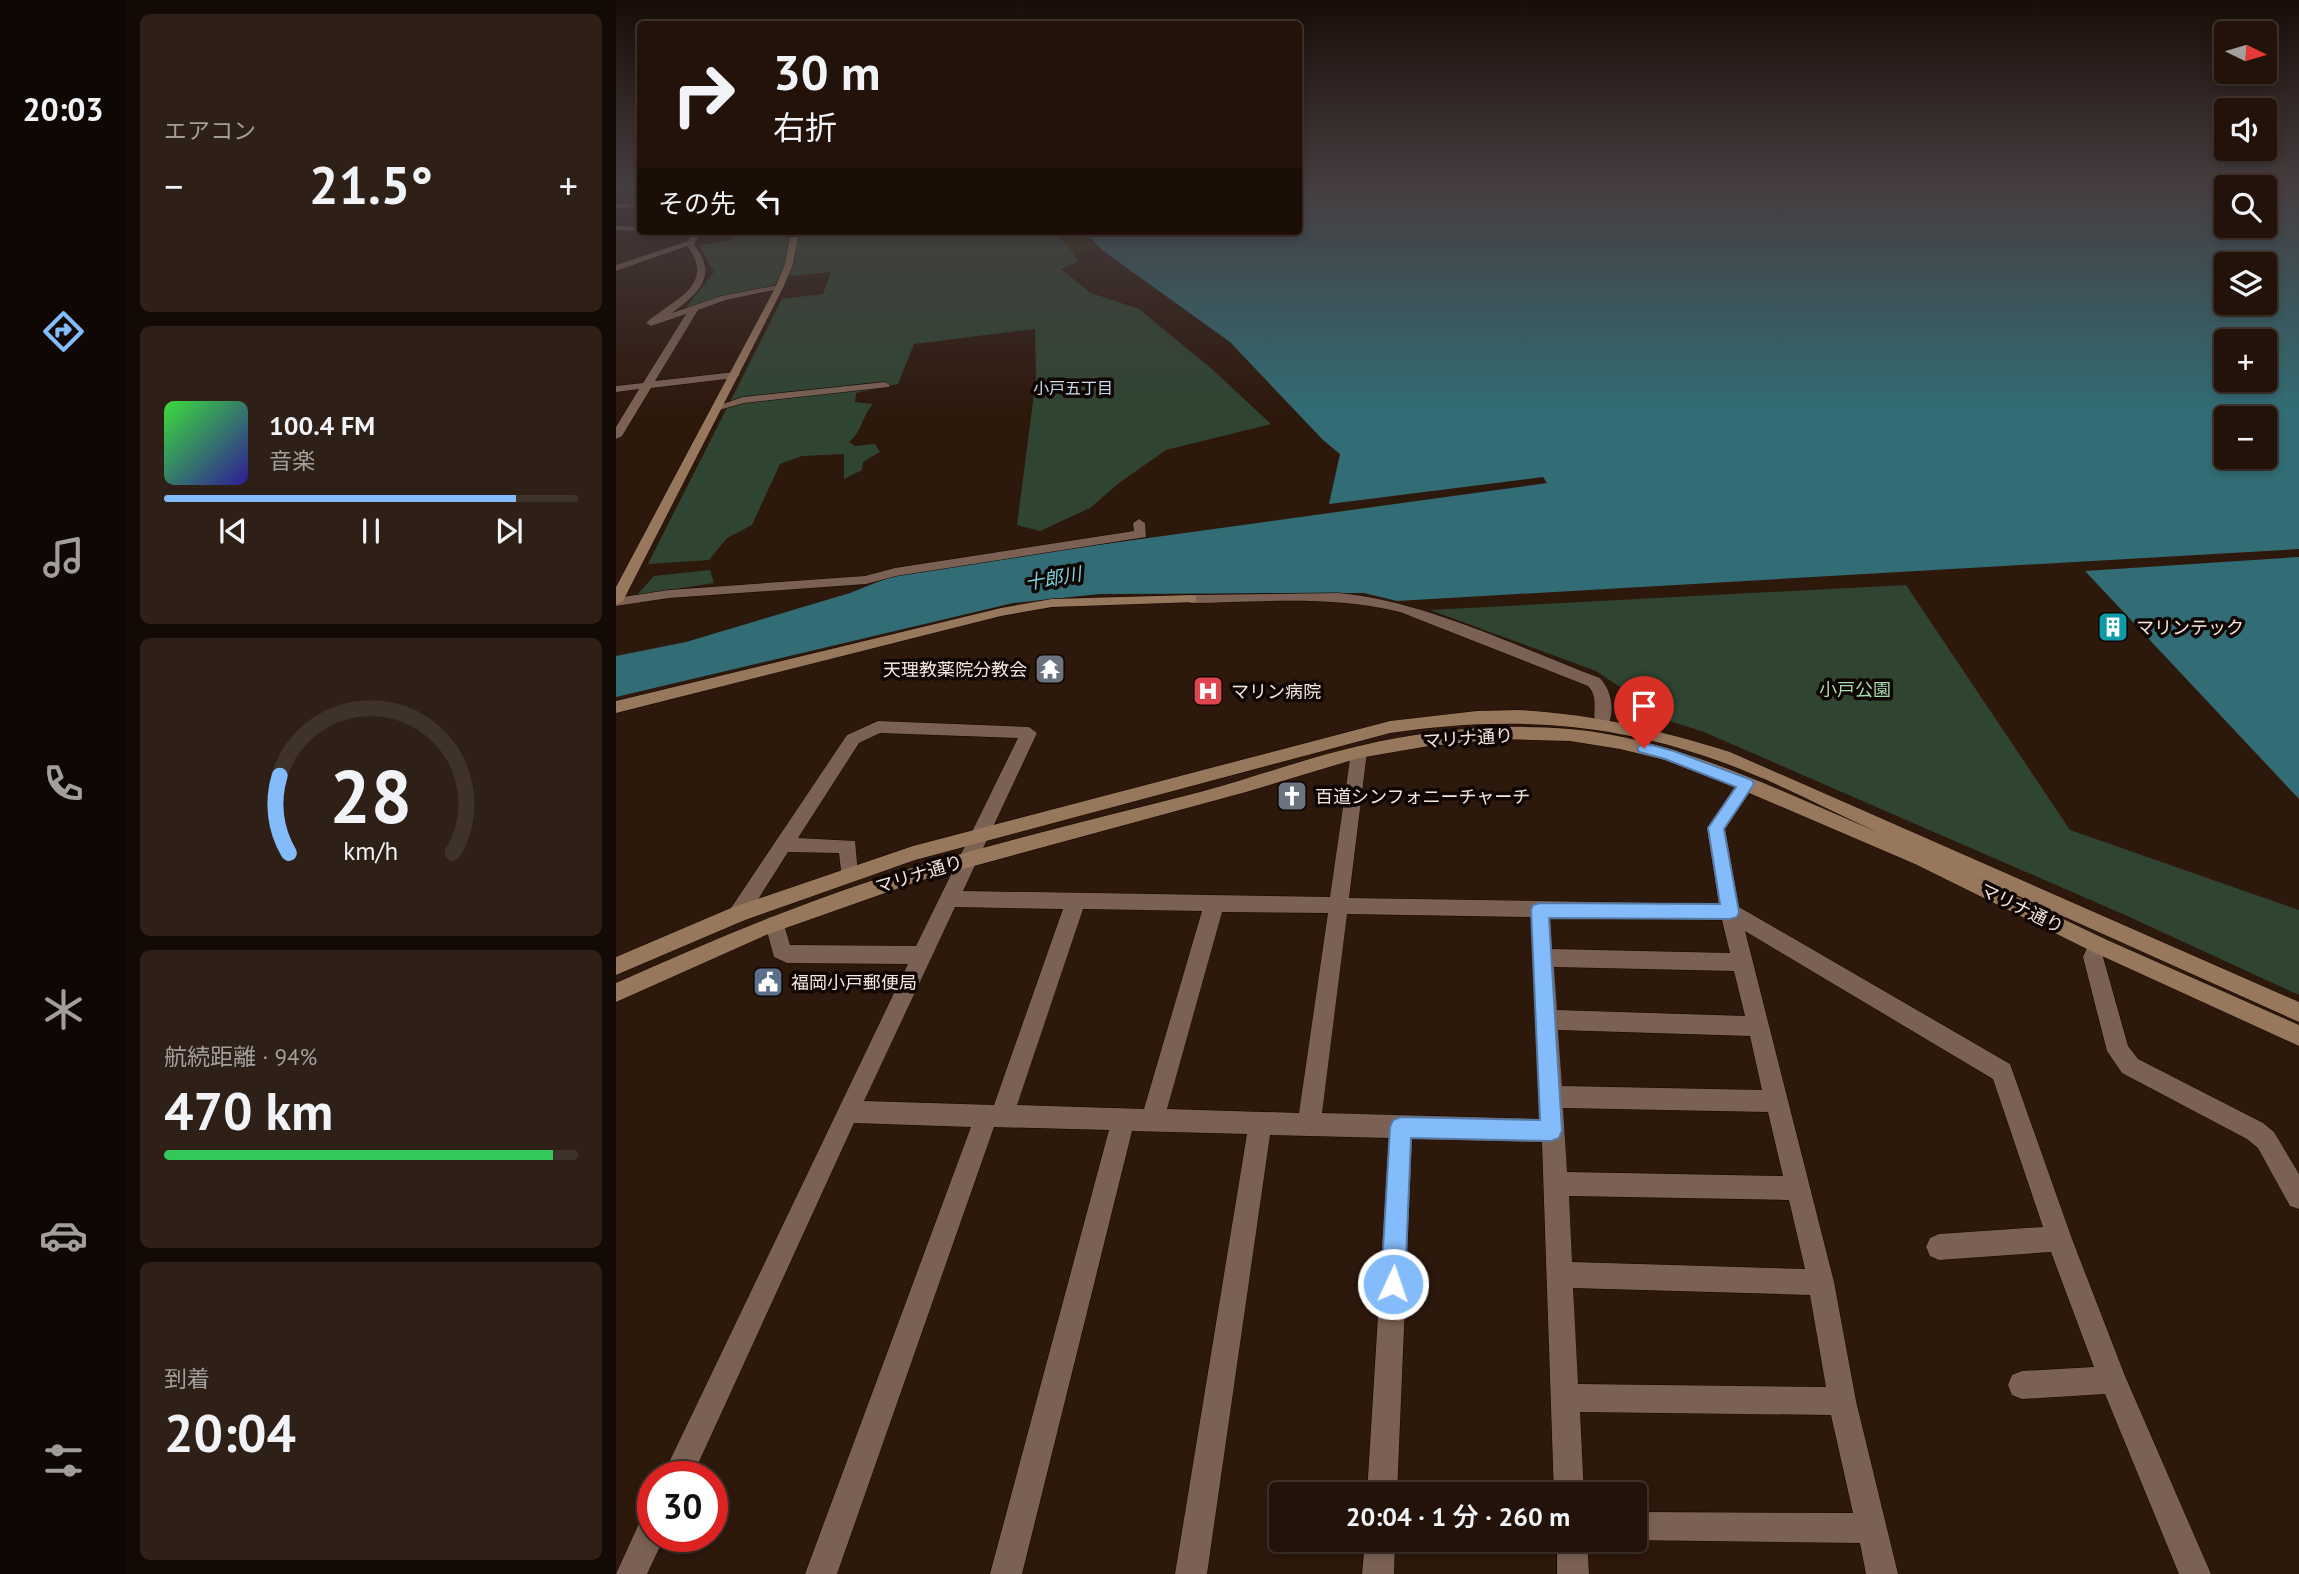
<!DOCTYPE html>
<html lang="ja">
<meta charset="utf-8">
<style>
:root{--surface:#221209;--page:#2e2017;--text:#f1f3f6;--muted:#a29e9c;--line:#3f322a;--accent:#84bcfb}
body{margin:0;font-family:"PT Sans","Noto Sans JP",sans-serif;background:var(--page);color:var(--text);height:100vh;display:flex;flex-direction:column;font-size:26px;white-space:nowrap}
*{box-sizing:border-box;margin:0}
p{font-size:23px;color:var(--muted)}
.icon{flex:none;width:38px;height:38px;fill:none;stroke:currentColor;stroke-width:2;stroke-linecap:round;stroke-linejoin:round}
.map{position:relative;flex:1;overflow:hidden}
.drawer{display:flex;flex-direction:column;gap:14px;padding:14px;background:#130a05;width:490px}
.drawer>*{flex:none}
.banner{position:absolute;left:21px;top:21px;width:665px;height:214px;border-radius:7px;box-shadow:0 4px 10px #0003,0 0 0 2px var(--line);background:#221209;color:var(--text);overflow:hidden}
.needle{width:46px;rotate:95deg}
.controls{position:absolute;left:1598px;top:21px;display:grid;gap:14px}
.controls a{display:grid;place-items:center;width:63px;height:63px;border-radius:7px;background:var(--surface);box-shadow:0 4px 10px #0003,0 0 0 2px var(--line);font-size:35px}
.speed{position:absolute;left:21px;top:1461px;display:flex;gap:14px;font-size:35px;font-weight:700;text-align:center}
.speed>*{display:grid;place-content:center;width:91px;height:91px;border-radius:50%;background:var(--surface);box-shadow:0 4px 10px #0003,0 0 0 2px var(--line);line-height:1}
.speed .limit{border:10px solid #d22;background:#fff;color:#111}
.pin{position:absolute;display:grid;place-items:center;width:60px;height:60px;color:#fff;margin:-72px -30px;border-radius:50% 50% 50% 0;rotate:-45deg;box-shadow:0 0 7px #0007}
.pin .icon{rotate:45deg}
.me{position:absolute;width:77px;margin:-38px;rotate:3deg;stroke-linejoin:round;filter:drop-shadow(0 0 5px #0008)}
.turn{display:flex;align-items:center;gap:24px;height:147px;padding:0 21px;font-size:32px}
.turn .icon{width:91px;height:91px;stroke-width:2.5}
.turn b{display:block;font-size:49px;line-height:60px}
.then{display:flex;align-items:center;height:66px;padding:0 21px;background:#0003;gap:14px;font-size:26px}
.big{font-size:52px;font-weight:600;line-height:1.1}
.drawer .card{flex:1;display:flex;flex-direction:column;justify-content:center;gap:10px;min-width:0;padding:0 24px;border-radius:10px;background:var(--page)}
.drawer .dial{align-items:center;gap:0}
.dial svg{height:182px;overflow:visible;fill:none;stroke:var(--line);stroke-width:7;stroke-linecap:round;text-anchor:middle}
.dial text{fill:var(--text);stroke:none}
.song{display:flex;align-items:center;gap:21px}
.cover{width:84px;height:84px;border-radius:10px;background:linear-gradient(135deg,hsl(120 70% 55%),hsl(250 70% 35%))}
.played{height:7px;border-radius:4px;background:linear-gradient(90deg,var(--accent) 85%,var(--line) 85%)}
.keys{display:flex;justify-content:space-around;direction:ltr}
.heat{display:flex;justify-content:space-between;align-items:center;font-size:38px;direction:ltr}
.charge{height:10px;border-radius:5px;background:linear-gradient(90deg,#34c759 94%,var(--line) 0)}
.trip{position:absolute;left:653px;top:1482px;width:378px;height:70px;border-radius:7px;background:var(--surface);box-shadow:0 4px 10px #0003,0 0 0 2px var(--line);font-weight:600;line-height:70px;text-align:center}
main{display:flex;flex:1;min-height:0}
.menu{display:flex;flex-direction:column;width:126px;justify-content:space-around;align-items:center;background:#0e0704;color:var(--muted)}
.menu .icon{width:49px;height:49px}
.menu .on{color:var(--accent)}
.menu b{font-size:32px;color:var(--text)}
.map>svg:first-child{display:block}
.green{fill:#2f4532}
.sand{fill:#2d2504}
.water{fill:#326c74;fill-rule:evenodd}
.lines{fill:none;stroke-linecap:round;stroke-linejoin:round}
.street-casing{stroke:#140400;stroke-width:1}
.secondary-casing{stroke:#140400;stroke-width:1}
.street{fill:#7b6153;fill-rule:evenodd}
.secondary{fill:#97785c;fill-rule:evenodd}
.route{fill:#84bcfb;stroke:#567aa3;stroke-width:2}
.labels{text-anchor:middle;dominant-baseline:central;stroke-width:7;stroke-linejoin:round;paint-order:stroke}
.far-neighbourhood-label{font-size:16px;fill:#c7dbf3;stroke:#0f0603}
.poi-label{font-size:18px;fill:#f4e5dd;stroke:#0f0603;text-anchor:start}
.park-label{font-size:18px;fill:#a4deac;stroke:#0f0603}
.street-label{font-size:18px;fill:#f4e5dd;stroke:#0f0603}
.water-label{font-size:19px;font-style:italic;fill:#75d4e0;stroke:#0f0603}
</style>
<main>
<nav class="menu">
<b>20:03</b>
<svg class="icon on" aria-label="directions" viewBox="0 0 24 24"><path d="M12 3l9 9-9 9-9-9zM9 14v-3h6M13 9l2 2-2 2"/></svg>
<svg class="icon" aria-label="music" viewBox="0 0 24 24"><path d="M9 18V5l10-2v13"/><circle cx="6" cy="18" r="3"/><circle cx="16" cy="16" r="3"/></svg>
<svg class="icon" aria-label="phone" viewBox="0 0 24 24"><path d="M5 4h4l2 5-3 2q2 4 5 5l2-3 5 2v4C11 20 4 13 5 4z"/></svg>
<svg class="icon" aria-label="climate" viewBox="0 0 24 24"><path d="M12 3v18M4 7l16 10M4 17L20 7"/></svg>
<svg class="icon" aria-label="car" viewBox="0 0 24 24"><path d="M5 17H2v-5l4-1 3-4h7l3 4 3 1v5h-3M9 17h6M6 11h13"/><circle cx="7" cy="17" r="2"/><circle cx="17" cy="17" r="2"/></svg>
<svg class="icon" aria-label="filters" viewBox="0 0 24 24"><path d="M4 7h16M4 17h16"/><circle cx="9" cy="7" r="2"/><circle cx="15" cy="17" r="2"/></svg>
</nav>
<section class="drawer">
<div class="card"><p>エアコン</p>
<div class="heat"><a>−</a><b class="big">21.5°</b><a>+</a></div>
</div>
<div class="card">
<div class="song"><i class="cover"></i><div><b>100.4 FM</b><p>音楽</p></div></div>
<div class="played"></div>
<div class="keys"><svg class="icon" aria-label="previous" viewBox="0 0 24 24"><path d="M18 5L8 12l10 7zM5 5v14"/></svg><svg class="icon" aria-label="pause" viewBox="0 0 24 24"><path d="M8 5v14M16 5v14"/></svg><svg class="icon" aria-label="next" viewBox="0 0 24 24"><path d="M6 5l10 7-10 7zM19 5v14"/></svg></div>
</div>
<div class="card dial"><svg viewBox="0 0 100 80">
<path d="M14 69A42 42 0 1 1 86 69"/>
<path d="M14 69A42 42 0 0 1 10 35" stroke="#84bcfb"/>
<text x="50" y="56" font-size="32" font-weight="700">28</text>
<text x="50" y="72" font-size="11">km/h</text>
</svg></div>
<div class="card"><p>航続距離 · 94%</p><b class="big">470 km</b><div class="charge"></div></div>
<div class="card"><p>到着</p><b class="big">20:04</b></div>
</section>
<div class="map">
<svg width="1683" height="1574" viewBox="0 0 1683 1574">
<rect width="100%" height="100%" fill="#2d180c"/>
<path class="green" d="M119 231H437L458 253 462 262 445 269 475 293 523 309 597 370 655 424 550 450 503 483 474 508 424 531 401 525 420 378 419 329 298 344 282 384 240 393 239 402 257 404C246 416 246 432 233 442L239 446 259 444 264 452 247 462 246 470 228 479V454L186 456 164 464 136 525 111 538 93 560 32 564 166 299 207 294 215 272 163 277 158 286 104 297 69 309 98 272 83 246 116 240Z
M94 570 98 583 21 595 38 576Z
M1290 585 1454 830 1683 910V995L1509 915 1088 732 1013 708 1007 689 980 671 814 610Z"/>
<path class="sand" d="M437 231H468L484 248 458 253Z"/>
<path class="water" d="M683 189H1610V226H1648L1649 189H1683V549L781 601 748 593 483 594 397 603 0 697V656L70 642 234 593 274 577 416 554 931 483 927 477 713 504 724 454 707 440 614 342 486 250 468 231H682ZM1610 264H1648V303H1610ZM1610 341H1648V380H1610ZM1610 418H1648V457H1610Z
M1683 557V799L1469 571Z"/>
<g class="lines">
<g class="street-casing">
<path id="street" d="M24 203V207L0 208V204Z
M0 226 24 227 26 231 0 230Z
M51 231H85L78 245C103 275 83 293 56 313L105 296 163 285 167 288 110 300 82 310 39 381 119 372 124 375 119 378 35 388 6 436 0 439V427L23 389 0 392V386L27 383 70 314 35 326 30 323C54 301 102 286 71 246L0 271V265L72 241 75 236Z
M269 382 274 385 273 387 128 403 103 410 98 407 127 397Z
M523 519 529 523 530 537 280 576 250 584 53 598 0 606V598L53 590 249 576 279 568 518 531 517 523Z
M722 593C810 601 901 647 984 678 996 692 999 709 992 726H980C975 712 984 699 972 686L784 612C716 595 645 602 575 603L568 599 575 595Z
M262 721 413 727 421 733 347 891 714 897 735 752 743 746 751 752 733 898 1103 904 1091 828 1124 779H1136L1139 784 1109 829 1123 907 1394 1064 1456 1239 1509 1376 1595 1574H1563L1489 1394 1406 1399 1396 1395 1392 1385 1396 1375 1406 1371 1478 1367 1435 1252 1323 1260 1314 1256 1310 1247 1314 1238 1323 1234 1427 1227 1377 1079 1129 931 1218 1282 1240 1401 1282 1574H1250L1244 1543 1013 1540H1018V1512L1237 1513 1215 1415 964 1412 968 1494H938L926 1142 796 1139 781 1494H751L773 1138 654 1135 591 1574H559L631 1134 516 1131 406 1574H374L493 1130 378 1127 221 1574H189L355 1127 238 1123 76 1477H46L292 964 171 963 158 957 149 924 152 918 159 916 166 918 174 945 300 946 402 738 264 733 243 743 182 838 239 841 242 874 240 879 233 882 226 879 223 853 172 852 129 920 122 922 115 920 112 914 115 908 231 735ZM339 907 447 909 378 1105 248 1101ZM467 909 586 911 528 1109 401 1105ZM606 912 712 913 683 1113 551 1109ZM731 914 915 917 925 1119 706 1113ZM934 917 1106 920 1114 953 936 949ZM938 967 1118 971 1129 1016 941 1010ZM942 1030 1134 1036 1146 1090 946 1086ZM947 1108 1152 1112 1167 1176 951 1172ZM953 1196 1173 1200 1189 1269 956 1262ZM957 1288 1194 1295 1210 1387 962 1384Z
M1482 936 1489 939 1492 945 1487 957 1512 1046 1522 1059 1647 1123 1658 1132 1683 1174V1209L1674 1206 1642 1148 1631 1139 1506 1073 1491 1051 1467 957 1475 939Z
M37 1513V1536H49L31 1574H0L26 1517Z
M749 1540H779L778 1574H746Z
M941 1540H971L973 1574H941Z"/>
</g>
<g class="secondary-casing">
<path id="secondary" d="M175 231H183L177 264 167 288 7 601 0 605V587L159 288 169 264Z
M575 595 580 596V602L436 607 385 616 0 713V701L385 608 436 599Z
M903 710C976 714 1044 730 1114 752L1683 1002V1022L1362 878 1489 939 1683 1025V1046L1475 951 1299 864 1124 789 1049 760 1004 749 954 741 884 739 813 746 743 758 630 792 303 881 150 935 0 1002V983C99 939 198 897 302 866 395 839 490 816 584 792 637 778 690 758 743 746 811 730 885 723 954 729 1062 739 1162 790 1261 832 1208 808 1155 779 1100 760 991 721 888 716 774 733L299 860 129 920 0 975V957L115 908 297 846 774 721 861 711Z"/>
</g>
<use href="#street" class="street"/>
<use href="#secondary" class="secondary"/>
</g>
<linearGradient id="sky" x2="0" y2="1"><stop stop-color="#190d07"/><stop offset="0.46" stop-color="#463d40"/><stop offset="1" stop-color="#463d40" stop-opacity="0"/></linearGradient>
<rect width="1683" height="409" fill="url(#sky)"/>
<path class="route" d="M1028 743 1058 751 1136 780 1138 784 1108 829 1123 912 1121 917 1114 919 933 918 946 1131 943 1138 935 1141 795 1138 789 1284 785 1293 777 1296 768 1293 765 1284 774 1127 777 1120 785 1117 924 1120 915 910 917 905 924 903 1104 904 1092 828 1120 787 1049 759 1023 752 1021 748Z"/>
<defs>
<g id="building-square" transform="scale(1.575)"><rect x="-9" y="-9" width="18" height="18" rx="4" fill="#0f9aa8" stroke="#0f0603"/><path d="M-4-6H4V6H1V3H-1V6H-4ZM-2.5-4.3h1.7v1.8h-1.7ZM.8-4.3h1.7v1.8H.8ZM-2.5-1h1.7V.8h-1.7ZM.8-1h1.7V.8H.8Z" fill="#fff"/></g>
<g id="temple-square" transform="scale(1.575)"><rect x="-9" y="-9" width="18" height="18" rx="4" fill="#6b7280" stroke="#0f0603"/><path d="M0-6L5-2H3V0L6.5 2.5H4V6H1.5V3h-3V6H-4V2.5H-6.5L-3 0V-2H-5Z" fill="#fff"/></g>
<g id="hospital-square" transform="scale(1.575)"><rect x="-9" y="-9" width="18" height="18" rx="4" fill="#e0444e" stroke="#0f0603"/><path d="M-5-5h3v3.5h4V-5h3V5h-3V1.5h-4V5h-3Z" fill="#fff"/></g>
<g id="church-square" transform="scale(1.575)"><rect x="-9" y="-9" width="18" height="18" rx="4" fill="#6b7280" stroke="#0f0603"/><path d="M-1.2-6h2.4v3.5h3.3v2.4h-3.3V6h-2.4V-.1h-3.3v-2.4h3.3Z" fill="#fff"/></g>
<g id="civic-square" transform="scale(1.575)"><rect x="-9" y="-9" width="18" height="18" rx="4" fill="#5c6f8a" stroke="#0f0603"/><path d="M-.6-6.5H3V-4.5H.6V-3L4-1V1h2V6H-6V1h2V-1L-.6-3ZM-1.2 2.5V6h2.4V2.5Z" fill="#fff"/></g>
</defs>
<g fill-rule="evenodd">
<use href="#building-square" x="1497" y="627"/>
<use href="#temple-square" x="434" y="669"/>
<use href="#hospital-square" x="592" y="691"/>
<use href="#church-square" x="676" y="796"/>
<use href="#civic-square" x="152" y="982"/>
</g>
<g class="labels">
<g class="far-neighbourhood-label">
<text x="457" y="388">小戸五丁目</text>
</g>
<g class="poi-label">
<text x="1520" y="627">マリンテック</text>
<text x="411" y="669" text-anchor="end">天理教薬院分教会</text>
<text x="615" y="691">マリン病院</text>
<text x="699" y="796">百道シンフォニーチャーチ</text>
<text x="175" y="982">福岡小戸郵便局</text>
</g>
<g class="park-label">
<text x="1239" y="689">小戸公園</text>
</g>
<g class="street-label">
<text transform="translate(852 738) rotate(-4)">マリナ通り</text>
<text transform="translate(303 874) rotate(-17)">マリナ通り</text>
<text transform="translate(1406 908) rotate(26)">マリナ通り</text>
</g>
<g class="water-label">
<text transform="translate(437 578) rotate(-10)">十郎川</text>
</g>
</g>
</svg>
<div class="controls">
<a><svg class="needle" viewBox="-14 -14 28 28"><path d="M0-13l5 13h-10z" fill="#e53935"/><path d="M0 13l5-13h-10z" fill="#a29e9c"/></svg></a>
<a><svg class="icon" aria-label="sound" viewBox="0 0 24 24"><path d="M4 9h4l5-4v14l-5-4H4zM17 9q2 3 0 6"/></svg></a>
<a><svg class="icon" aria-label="search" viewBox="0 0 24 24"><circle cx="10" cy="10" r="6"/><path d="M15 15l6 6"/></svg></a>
<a><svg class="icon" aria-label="layers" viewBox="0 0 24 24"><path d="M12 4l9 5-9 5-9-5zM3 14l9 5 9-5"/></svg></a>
<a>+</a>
<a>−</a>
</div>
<div class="speed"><div class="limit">30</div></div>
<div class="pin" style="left:1028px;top:748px;background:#d93025"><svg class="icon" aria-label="arrive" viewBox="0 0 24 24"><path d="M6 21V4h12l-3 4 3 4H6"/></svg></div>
<svg class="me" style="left:777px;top:1284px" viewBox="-20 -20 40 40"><circle r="17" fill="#84bcfb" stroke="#fff" stroke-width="3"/><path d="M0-11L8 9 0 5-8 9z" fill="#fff"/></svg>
<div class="trip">20:04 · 1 分 · 260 m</div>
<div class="banner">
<div class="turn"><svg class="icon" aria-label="right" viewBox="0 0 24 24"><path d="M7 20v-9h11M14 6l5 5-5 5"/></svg><div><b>30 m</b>右折</div></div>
<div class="then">その先<svg class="icon" aria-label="left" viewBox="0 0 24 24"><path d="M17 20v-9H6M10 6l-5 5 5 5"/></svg></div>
</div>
</div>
</main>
